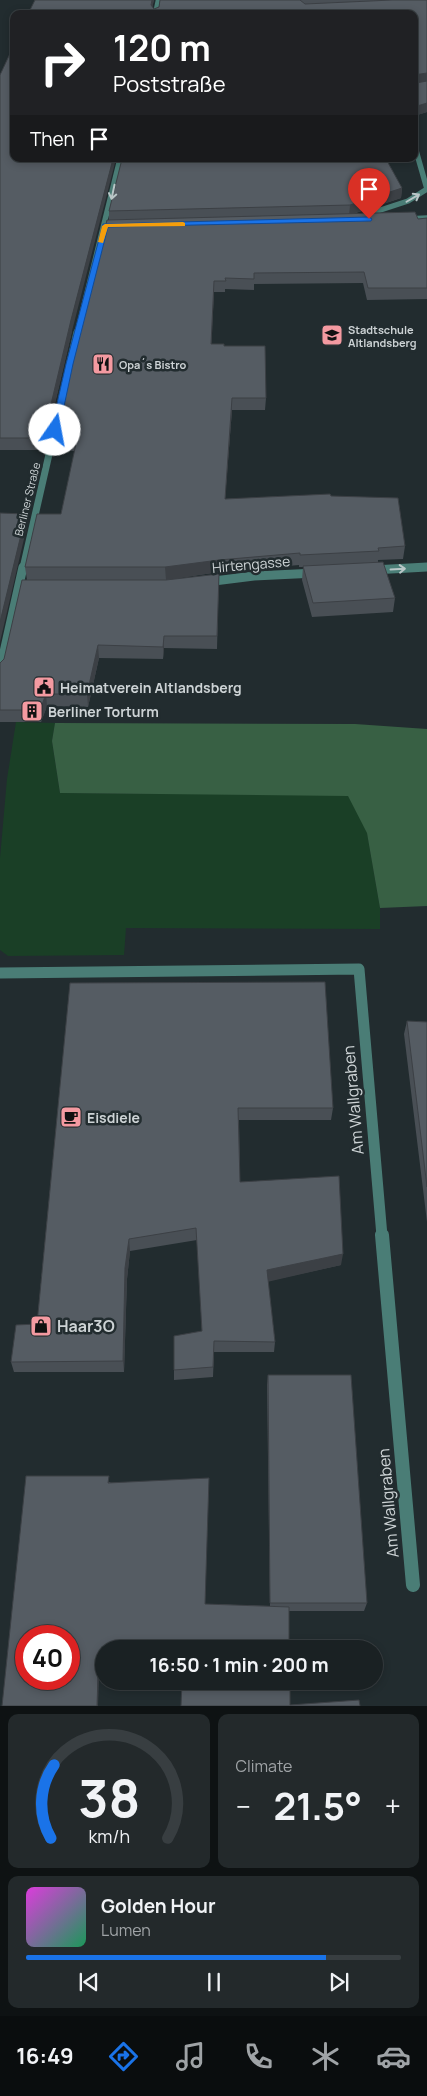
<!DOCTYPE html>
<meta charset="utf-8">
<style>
:root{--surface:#1a2123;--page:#23292b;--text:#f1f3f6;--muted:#9fa3a6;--line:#383e41;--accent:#1a73e8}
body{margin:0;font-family:Manrope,sans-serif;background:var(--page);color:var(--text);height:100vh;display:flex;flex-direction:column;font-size:19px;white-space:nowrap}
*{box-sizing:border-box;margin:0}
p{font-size:16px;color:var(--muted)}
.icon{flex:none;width:28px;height:28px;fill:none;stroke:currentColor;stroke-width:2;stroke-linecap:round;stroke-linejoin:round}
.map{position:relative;height:1706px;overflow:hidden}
.sheet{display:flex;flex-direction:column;gap:8px;padding:8px;background:#0e1213;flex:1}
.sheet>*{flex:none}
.top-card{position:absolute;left:10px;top:10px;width:408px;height:152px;border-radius:10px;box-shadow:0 2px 8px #0003,0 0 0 1px var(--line);background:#202124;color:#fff;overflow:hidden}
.speed{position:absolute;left:15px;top:1625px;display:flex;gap:10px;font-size:25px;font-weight:700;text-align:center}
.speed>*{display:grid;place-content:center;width:65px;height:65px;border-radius:50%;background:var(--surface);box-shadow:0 2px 8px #0003,0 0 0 1px var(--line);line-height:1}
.speed .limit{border:8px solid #d22;background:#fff;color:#111}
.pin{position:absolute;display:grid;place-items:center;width:42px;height:42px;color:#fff;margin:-51px -21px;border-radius:50% 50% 50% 0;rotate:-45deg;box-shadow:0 0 5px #0007}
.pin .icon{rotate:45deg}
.me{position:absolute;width:55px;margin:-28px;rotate:12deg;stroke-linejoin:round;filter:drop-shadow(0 0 4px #0008)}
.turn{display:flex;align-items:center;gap:18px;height:105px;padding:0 20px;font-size:22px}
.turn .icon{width:65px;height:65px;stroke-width:2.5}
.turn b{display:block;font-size:35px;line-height:42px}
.then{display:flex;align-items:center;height:48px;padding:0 20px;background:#0003;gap:10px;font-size:19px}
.big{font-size:38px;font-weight:700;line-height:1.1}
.sheet .tile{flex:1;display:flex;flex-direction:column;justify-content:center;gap:8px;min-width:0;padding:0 18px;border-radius:10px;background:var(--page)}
.sheet .dial{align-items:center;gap:0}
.dial svg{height:130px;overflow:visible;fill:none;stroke:var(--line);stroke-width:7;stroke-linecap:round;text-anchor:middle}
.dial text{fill:var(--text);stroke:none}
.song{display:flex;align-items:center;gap:15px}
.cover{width:60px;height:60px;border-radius:8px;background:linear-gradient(135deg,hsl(300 70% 55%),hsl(150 70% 35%))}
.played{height:5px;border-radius:2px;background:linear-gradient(90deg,var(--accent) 80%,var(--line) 80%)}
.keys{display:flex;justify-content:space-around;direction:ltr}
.heat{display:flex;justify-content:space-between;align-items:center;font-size:28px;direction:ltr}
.sheet .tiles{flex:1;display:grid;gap:8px;grid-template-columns:1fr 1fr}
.tile:last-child{grid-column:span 2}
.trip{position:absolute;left:95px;top:1640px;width:288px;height:50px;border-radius:25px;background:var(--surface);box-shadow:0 2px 8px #0003,0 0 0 1px var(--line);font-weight:700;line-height:50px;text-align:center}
.tab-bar{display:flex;height:80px;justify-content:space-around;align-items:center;background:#0a0d0e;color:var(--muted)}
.tab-bar .icon{width:35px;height:35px}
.tab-bar .selected{color:var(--accent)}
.tab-bar b{font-size:22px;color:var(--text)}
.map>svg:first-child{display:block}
.green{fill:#1a3f26}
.forest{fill:#386044}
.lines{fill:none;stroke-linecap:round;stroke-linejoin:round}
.minor-far5{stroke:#4a7d76;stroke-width:4.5}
.minor-far4{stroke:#4a7d76;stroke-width:5.5}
.minor-far3{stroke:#4a7d76;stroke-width:7}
.minor-far2{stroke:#4a7d76;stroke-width:9}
.minor-far1{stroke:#4a7d76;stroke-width:11}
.minor{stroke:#4a7d76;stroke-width:14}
.tertiary-far3{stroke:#4a7d76;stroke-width:4.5}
.tertiary-far2{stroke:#4a7d76;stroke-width:5.5}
.tertiary-far1{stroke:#4a7d76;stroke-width:7}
.tertiary{stroke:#4a7d76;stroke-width:9}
.wall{fill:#494f55}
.shaded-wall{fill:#3c4045}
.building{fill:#555c63;stroke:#3c4045;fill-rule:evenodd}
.oneway{stroke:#b9c6c7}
.route{fill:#1a73e8;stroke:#114b97}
.slow{fill:#f59e0b}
.labels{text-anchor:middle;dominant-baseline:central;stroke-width:5;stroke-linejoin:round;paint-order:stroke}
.far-poi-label{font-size:11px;font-weight:bold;fill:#cdd3d5;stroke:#222c2f;text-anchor:start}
.far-street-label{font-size:11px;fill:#cdd3d5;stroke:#222c2f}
.street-label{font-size:14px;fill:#cdd3d5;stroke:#222c2f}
.poi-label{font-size:14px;font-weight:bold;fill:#cdd3d5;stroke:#222c2f;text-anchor:start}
.near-street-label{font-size:16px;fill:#cdd3d5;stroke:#222c2f}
.near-poi-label{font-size:16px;font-weight:bold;fill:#cdd3d5;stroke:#222c2f;text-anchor:start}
</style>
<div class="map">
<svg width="427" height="1706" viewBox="0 0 427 1706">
<rect width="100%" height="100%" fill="#222c2f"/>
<path class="green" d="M16 722 55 723 52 741 60 793 348 795 367 832 380 908V929L126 928 124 955 8 956 0 950V858L7 779Z"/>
<path class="forest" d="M55 723 355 724 427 729V906L380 908 367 833 348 796 60 793 52 741Z"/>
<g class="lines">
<path class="minor-far5" d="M155 14 158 0"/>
<path class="minor-far4" d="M406 219 427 218"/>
<path class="minor-far3" d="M411 568 427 567"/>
<path class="minor-far2" d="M373 570 427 567
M206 582 254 576 316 573"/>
<path class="minor-far1" d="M0 973 359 969 382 1236"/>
<path class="minor" d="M382 1235 413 1585"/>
<path class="tertiary-far3" d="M414 144 415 148"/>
<path class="tertiary-far2" d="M356 218 408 201 427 189 415 147
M77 334 120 159"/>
<path class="tertiary-far1" d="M23 568 77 332"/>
<path class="tertiary" d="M0 670 23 567"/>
</g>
<path class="wall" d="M154 0 152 7 154 9 159 7 160 0H427V112L414 116V14H28Z
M0 75 72 331 44 450H0Z
M402 188 401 198 353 214 418 219 427 218V299L367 300 363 283 254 284V290L225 289V292H214L211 344 224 346 266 398 265 410H232L225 499 331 496 405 546 403 559 378 560V562L395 598 393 612 312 617 302 580 303 567H299V565L219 572 166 580H27L25 567 61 514 75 451H55L54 439 109 220V211Z
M219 574 217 649 164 648 163 659 99 658 88 707 47 706 41 722H0V663L166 580Z
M70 983 333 1108 331 1120H239L240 1182 341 1265 268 1281 275 1342 274 1352H214L213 1377 174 1380V1370L202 1331 197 1240 130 1251 127 1279 124 1372H14L11 1362 37 1324Z
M407 1021 427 1022V1222L404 1034Z
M268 1375 367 1603 364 1611H289L104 1649V1680H99L26 1476 110 1482 205 1604 270 1606 267 1385Z"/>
<path class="shaded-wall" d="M152 0H154L151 13V5Z
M427 73V82L414 84V75Z
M427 103V112L414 116V107Z
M113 159H116L72 331 44 450 43 438 71 320Z
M402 188 401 198 349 215 350 205Z
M214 281V292L211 355V344Z
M232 398V410L224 511 225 499Z
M26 514 27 526 0 642V622Z
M219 560V572L166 580 165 567Z
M164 636V648L163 659V647Z
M98 645 99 658 88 707 87 694Z
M46 694 47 706 41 722 40 710Z
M129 1239 130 1251 127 1279 124 1372 123 1361 125 1268Z
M343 1254 341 1265 267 1282V1270Z
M98 1675 99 1680 98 1706H97Z"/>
<path class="building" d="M35 0H152L151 5 154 9 159 7 160 0H300L305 4 392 0H427V73L414 75V14H28Z
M14 45V159H113L71 320 43 438H0V75Z
M427 81V103L414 107V82L416 83Z
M122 159H386L402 188 350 205 109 211Z
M415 212 418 219 427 218V288H368L364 272 254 273V279L225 278 226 281H214L211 344H224V346H265L266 398H232L225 499 330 494 331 496 398 498 405 546 378 548 379 551 300 555V553L219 560 165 567H25L37 514H61L77 439H54L107 220Z
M0 513 26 514 0 622Z
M383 562 395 598 313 603 303 566Z
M219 574 217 636H164L163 647 98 645 87 694H46L40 710H0V663L4 659 22 580H166Z
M325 982 333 1108H238L240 1182 339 1176 343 1254 267 1270 275 1342 214 1341 213 1367 174 1370V1336L202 1331 196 1228 129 1239 125 1268 123 1361 11 1362 16 1325 37 1324 70 983Z
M407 1021 427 1022V1187Z
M268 1375H351L367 1603H270Z
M26 1476H109L108 1483 209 1478 205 1604 289 1607V1649H104V1675H98L97 1706H2ZM26 1636H69V1679H26Z
M182 1681H290V1705L359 1700 360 1706H181Z"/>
<defs><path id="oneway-shaft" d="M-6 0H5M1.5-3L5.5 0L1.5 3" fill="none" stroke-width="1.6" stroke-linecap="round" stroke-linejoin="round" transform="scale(1.25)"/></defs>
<g class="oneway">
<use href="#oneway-shaft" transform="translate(113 192) rotate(102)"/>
<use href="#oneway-shaft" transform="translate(413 198) rotate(-30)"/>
<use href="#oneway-shaft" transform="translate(398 569) rotate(-3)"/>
</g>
<path class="route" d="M369 217 372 219 371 221 108 227 73 364 59 430 55 433 51 430 66 364 103 224Z"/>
<path class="slow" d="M183 222 185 223V226L108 227 103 243 98 242 102 226 105 224Z"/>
<defs>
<g id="school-square" transform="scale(1.125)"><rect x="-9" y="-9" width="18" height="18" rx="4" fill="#f49aa1" stroke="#222c2f"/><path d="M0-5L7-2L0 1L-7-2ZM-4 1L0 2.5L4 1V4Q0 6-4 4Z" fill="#111"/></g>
<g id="restaurant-square" transform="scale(1.125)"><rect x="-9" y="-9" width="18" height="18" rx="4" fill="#f49aa1" stroke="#222c2f"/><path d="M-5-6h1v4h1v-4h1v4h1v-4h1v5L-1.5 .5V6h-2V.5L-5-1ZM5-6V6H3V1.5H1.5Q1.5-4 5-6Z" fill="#111"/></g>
<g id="civic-square" transform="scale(1.125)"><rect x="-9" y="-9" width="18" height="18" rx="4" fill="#f49aa1" stroke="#222c2f"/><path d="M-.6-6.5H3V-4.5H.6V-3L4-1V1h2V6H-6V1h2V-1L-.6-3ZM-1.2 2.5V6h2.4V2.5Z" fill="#111"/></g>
<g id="building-square" transform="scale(1.125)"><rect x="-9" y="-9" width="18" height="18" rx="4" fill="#f49aa1" stroke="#222c2f"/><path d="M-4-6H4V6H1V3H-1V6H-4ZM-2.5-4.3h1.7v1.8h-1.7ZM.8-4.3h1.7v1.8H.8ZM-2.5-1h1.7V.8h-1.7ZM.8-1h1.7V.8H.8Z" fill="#111"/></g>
<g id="cafe-square" transform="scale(1.125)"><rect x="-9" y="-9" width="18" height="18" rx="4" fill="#f49aa1" stroke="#222c2f"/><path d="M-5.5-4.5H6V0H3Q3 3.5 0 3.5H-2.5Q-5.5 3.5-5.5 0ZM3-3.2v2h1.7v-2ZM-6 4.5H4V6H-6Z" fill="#111"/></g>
<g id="shop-square" transform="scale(1.125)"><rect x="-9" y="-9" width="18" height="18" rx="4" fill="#f49aa1" stroke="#222c2f"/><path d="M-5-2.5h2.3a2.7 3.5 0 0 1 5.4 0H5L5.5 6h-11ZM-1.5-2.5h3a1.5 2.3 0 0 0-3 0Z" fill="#111"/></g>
</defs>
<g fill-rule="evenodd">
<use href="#school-square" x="332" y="335"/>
<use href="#restaurant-square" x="103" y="364"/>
<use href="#civic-square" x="44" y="687"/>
<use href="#building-square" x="32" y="711"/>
<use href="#cafe-square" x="71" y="1117"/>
<use href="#shop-square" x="41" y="1326"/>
</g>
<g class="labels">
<g class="far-poi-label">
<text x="348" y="329">Stadtschule<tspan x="348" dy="13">Altlandsberg</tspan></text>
<text x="119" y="364">Opa´s Bistro</text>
</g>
<g class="far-street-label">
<text transform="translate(27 499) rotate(-76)">Berliner Straße</text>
</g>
<g class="street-label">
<text transform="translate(251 564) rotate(-5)">Hirtengasse</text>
</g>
<g class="poi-label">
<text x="60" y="687">Heimatverein Altlandsberg</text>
<text x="48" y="711">Berliner Torturm</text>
<text x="87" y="1117">Eisdiele</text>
</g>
<g class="near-street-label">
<text transform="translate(353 1100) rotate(-95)">Am Wallgraben</text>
<text transform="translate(388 1503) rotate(-95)">Am Wallgraben</text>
</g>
<g class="near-poi-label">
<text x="57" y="1326">Haar3O</text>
</g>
</g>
</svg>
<div class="speed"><div class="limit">40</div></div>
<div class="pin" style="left:369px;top:219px;background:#d93025"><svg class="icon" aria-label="arrive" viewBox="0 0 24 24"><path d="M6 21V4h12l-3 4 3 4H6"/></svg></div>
<svg class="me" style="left:55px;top:430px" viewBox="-20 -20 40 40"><circle r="19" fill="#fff"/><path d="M0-13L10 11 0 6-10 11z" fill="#1a73e8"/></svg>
<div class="trip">16:50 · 1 min · 200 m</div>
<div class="top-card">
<div class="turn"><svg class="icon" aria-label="right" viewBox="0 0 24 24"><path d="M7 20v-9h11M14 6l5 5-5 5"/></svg><div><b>120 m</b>Poststraße</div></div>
<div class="then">Then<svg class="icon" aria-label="arrive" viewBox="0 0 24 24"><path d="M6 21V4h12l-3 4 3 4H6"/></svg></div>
</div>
</div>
<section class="sheet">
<div class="tiles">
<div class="tile dial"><svg viewBox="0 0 100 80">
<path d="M14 69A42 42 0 1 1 86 69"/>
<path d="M14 69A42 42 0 0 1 16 24" stroke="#1a73e8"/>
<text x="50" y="56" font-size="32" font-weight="700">38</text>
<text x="50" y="72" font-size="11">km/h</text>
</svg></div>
<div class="tile"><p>Climate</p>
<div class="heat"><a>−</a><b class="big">21.5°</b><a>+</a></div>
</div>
<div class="tile">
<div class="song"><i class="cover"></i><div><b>Golden Hour</b><p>Lumen</p></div></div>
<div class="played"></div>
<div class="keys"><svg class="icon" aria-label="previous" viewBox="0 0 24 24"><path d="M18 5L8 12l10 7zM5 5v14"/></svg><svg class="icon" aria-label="pause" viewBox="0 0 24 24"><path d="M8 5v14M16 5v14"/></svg><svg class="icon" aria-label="next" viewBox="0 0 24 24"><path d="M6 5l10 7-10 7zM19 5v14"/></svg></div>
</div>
</div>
</section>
<nav class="tab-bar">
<b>16:49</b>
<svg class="icon selected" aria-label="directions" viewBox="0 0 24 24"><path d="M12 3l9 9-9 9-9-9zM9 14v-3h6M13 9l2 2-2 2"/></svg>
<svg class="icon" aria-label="music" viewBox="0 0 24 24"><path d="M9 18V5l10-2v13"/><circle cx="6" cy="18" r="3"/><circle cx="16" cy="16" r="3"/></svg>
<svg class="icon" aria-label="phone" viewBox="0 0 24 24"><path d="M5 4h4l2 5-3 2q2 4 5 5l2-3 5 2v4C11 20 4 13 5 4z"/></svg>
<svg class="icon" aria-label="climate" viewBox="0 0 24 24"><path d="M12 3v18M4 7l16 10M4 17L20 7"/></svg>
<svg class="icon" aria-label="car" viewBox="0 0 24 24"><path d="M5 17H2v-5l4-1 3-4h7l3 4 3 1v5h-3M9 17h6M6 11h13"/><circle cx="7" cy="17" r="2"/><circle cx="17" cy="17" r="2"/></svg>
</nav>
